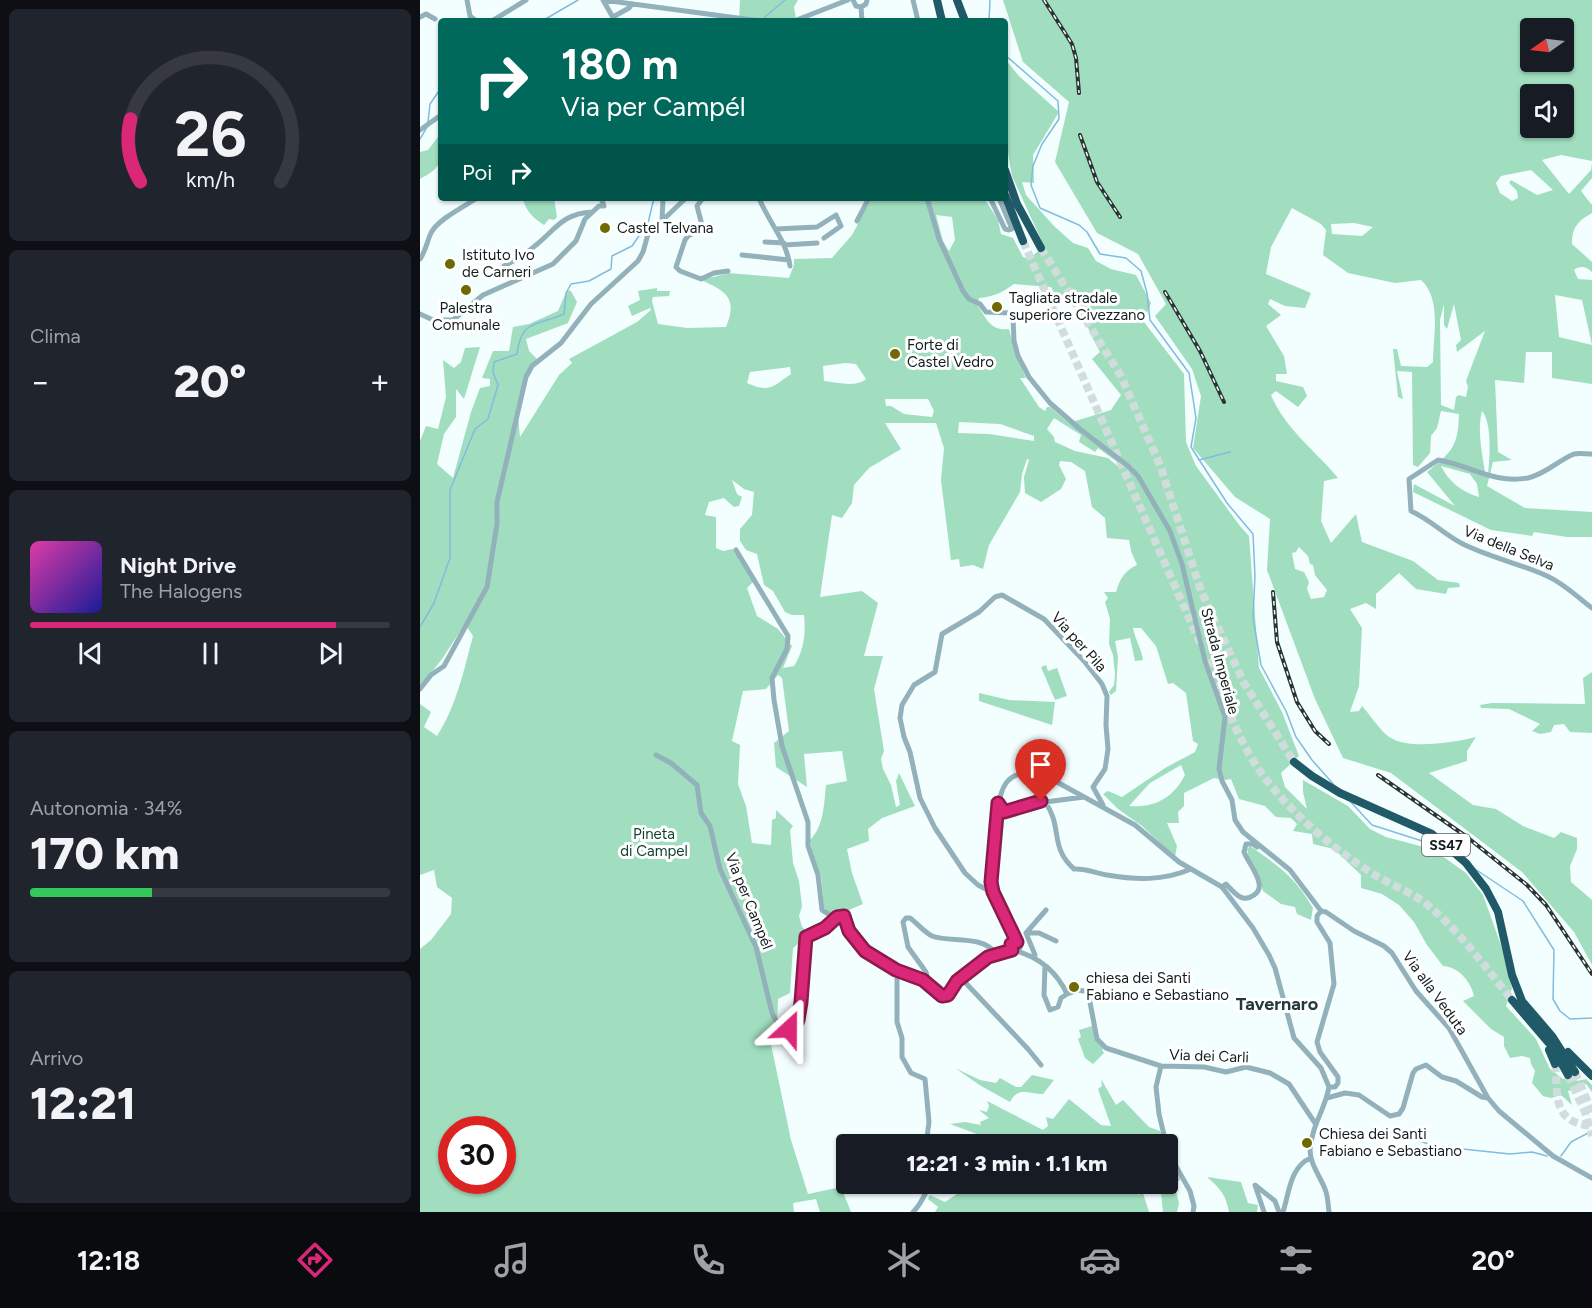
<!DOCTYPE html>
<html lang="it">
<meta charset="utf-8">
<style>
:root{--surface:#171b24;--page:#20242c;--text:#f1f3f6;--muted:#9ea1a6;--line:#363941;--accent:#db2777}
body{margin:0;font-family:Figtree,sans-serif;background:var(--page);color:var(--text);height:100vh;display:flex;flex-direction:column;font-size:22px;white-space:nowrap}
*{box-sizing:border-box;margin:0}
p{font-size:20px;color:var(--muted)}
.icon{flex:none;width:33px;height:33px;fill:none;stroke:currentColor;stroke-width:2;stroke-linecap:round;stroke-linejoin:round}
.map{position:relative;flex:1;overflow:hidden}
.details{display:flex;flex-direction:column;gap:9px;padding:9px;background:#0d0f14;width:420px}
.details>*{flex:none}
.top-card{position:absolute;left:18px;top:18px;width:570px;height:183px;border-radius:6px;box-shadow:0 2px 4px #0004;background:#00695c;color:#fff;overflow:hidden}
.needle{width:39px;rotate:256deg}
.fabs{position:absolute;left:1100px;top:18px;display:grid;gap:12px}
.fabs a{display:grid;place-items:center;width:54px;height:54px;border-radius:6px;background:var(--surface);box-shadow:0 2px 4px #0004;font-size:30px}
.speed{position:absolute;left:18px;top:1116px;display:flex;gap:12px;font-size:30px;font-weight:700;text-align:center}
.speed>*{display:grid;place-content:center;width:78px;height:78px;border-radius:50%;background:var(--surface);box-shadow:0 2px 4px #0004;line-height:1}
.speed .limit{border:9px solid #d22;background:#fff;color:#111}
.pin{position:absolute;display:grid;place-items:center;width:51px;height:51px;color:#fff;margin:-62px -26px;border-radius:50% 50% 50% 0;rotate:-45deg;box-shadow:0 0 6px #0007}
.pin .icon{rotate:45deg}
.me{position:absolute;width:66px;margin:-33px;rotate:24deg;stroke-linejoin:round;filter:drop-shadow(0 0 4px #0008)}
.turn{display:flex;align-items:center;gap:21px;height:126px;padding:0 24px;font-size:27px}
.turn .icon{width:78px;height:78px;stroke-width:2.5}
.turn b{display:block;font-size:42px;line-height:51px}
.then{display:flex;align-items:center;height:57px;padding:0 24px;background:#0003;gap:12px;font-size:22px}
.big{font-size:45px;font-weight:800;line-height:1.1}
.details .tile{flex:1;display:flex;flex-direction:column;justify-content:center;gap:9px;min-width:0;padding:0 21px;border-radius:9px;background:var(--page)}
.details .dial{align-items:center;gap:0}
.dial svg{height:156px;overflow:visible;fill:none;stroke:var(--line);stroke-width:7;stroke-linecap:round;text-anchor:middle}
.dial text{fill:var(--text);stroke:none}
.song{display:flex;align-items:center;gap:18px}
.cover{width:72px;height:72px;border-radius:9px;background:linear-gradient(135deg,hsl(320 70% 55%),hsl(240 70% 35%))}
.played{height:6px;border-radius:3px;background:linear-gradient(90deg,var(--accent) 85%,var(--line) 85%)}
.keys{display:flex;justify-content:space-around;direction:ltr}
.heat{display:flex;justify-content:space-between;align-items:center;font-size:33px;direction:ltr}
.charge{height:9px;border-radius:4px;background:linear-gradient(90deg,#34c759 34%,var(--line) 0)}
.trip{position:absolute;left:416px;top:1134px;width:342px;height:60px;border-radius:6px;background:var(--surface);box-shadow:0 2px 4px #0004;font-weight:800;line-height:60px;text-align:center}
.dock{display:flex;height:96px;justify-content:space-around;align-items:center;background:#090b0e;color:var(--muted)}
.dock .icon{width:42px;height:42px}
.dock .on{color:var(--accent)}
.dock b{font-size:27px;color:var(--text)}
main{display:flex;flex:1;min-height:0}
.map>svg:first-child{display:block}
.green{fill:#a1debf;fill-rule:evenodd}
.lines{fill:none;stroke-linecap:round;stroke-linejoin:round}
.stream{stroke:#81bcdf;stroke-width:1.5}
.highway-tunnel{stroke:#d1dcdc;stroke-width:8;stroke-dasharray:8 4;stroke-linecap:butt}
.minor{stroke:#92b1ba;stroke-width:5}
.highway{stroke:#205a68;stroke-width:8}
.rail-casing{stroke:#293434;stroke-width:4}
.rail{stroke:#fff;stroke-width:1.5;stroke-dasharray:4.5;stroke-linecap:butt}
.route-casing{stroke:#8e194d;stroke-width:15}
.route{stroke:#db2777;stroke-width:10}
.poi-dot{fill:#6e6902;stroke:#fff;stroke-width:2}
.labels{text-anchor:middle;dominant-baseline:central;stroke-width:6;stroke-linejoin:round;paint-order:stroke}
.shield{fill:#fff;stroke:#596161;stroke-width:1.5}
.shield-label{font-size:14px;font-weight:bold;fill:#121d1d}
.poi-label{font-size:15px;fill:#121d1d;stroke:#fff;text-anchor:start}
.street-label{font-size:15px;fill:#121d1d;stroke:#fff}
.park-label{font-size:15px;fill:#10432e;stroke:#fff}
.quarter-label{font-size:18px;font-weight:bold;fill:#223a3b;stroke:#fff}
</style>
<main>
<section class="details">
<div class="tile dial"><svg viewBox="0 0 100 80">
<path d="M14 69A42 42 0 1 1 86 69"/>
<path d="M14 69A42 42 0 0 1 9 37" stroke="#db2777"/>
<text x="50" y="56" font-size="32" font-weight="700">26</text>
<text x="50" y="72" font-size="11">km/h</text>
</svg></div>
<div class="tile"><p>Clima</p>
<div class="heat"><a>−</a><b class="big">20°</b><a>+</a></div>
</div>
<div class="tile">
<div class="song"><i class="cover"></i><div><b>Night Drive</b><p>The Halogens</p></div></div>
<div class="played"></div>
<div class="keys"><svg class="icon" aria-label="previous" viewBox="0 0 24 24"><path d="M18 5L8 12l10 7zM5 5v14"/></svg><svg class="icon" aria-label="pause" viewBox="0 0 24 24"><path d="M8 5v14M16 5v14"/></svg><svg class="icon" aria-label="next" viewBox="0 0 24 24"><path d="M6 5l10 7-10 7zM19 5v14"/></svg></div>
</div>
<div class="tile"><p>Autonomia · 34%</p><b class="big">170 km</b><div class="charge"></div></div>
<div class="tile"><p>Arrivo</p><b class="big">12:21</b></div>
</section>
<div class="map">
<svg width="1172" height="1212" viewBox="0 0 1172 1212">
<rect width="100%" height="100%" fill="#f3fefe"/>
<path class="green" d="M320 0H378L374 7 376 19 319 21Z
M583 0H1172V161L1141 155 1122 160 1149 194 1171 170 1172 163V178L1161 191 1171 204H1172V213C1158 221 1152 227 1152 244L1172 262V272C1166 267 1161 265 1154 270L1158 279 1172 280V384L1132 378V352H1106L1104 383 1075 380 1078 452 1092 460 1073 462 1067 486 1105 508 1172 512V537H1147L1114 532 1112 536 1071 530 993 492 994 484 1035 506 1007 472C1032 452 1038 447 1039 414L1021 411 1017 428 1011 436 1010 453 998 467 993 465 992 372 977 371 983 399 978 397 973 349H977L981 366 1007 367 1013 362C1013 337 1022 299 1001 280L975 283 928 273 903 255 906 230 901 224 872 208 851 247 846 274 891 293 885 308 865 306 850 299 848 304 861 315 846 326 864 356 867 374H856V381L883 387 887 396 878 407 856 391 851 395C865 429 896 451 918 478L904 481 901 521 911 543 936 514 942 542 993 561 1018 580 1039 583 1040 587 1028 588 1026 594 996 589 979 573 956 594V609L946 603 930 609 942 628 939 686 930 712 939 711 942 706C950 715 962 733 971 738 990 750 1036 742 1056 737L1047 751V761L1009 773 1053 805 1076 809 1103 826 1134 838 1141 832 1157 838V849L1150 866 1151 882 1172 900V965L1154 932 1102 872 971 773 923 758 895 699 847 570 850 519 815 497 773 448 781 396 772 369 735 316 746 304 718 254 677 233 635 162 649 102 603 62ZM1110 28H1143V62H1110ZM1110 94H1143V128H1110ZM1111 170 1133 190 1117 195 1091 180 1089 183 1097 191 1098 198 1092 201 1080 193 1076 183 1081 176ZM934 223 953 227 942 236 912 234 911 224ZM1135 295 1162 300 1172 345 1139 337ZM1024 304V325L1027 329 1034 304 1041 340 1036 345 1037 352 1065 331 1046 381 1048 387 1046 397 1039 395 1036 397 1034 410 1021 405 1020 320ZM1062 411C1072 422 1070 458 1068 473L1065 472C1062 453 1057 430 1062 411ZM1021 466 1050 474 1057 484 1059 497C1042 492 1029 482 1021 466ZM879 547 888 556 890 564 893 565 895 575 907 590 904 597 891 599 887 589 889 582 884 572 875 569 872 553 876 552Z
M585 59 599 76 639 112 613 155 614 183 602 182 606 195 634 226 653 243 668 248 676 261 691 269 716 275 731 303 724 322 764 374 766 442 776 466 820 526 829 536 839 668 862 712 879 756 861 773 865 787 887 809 883 792V780L928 806 950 829 966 837 1000 846 1025 858 1046 873 1063 895 1082 948 1092 988 1086 1006 1116 1039 1130 1069 1143 1079 1154 1075 1157 1081 1166 1079 1172 1085V1092L1166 1084 1157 1085 1155 1089 1148 1091 1152 1105 1141 1095 1131 1098 1123 1096 1112 1083 1115 1071 1111 1064 1110 1058 1102 1056 1090 1058 1084 1046V1037L1071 1029 1043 1001 1054 996C1051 982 1039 967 1023 966L1007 945 994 922 979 905 962 894 941 888V875L914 849 893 844 892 834 873 831 877 824 871 818 856 817 845 806 819 799 811 779 805 780 794 778 764 793V806L758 812 759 823H747L757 846 755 857 722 826 698 809 683 794 688 791 702 797 745 768 775 752 778 744 773 741 766 693 753 683 748 684 736 646 721 628H713C715 639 721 648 723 660L715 661 710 638 695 641 698 657 696 691 691 695 689 692 694 685 695 674 693 655 689 644 690 619 685 602 688 598 684 592H696C700 579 704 571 717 565L711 551 709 540 687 538 685 518 672 507 665 471 651 462 640 461 639 465 646 479 641 489 621 502 605 493 604 477 609 460 607 459 602 474 600 492 569 545 563 569 553 565 540 567 539 559 531 560 521 480 524 448 516 423H465L481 449 449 468 434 485 432 503 422 518 412 515 400 597 442 591 458 603 444 656H463L454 689 464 751 461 759 463 769 471 785 476 807 480 805 476 781 479 773 495 806 462 818 448 829 449 841 427 849 432 873 443 904 415 916 404 908 401 876 392 856 390 840C404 826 404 804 406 785L427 781 422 751 384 754 387 787 356 767 354 743 369 731 362 678 358 675 346 689 323 691 312 741 320 745 318 784 326 806 332 843 351 845 352 820 356 818V810L373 826 370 830 373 863 379 881 382 906 379 916 382 927 387 931 382 941 373 948 370 993 358 999 357 1027 348 1030 371 1140 388 1194 421 1187 431 1212H400L396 1199 373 1203 374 1212H0V949L11 940 31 914 32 898 17 887 14 870 0 875V704L11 712 4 727 17 736C36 707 44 670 53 636L45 624 22 659 0 687V441L6 426 18 429 26 397 23 360 34 368 41 362 45 348 60 347 44 399 36 389V417L24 434 17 464 33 478 51 412 60 388 70 386V379L62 378 73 351H89L93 327 109 324 138 311 147 290 151 291 157 302 148 323 106 339 109 351 117 359C97 380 97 410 100 437L139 375 152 363 149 359 217 322 231 310 230 308 212 316 208 306 220 300 218 291 237 288V291H250L249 296 233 297 232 301 238 324 267 328 306 327C318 298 306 291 281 280L309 273 369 278 374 265V259L412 258 432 235 452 198H564L578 220 581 234 593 238 603 257 609 259 624 246 592 176 585 134ZM516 215 532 217 535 240 529 251 523 241ZM594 284 631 287 639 302 645 304 649 295 662 310 670 333 680 352 672 359 701 395 691 410 649 423 630 407H627L625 411 619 407 600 378H606L596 356 589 329C571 331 568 321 558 306L559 298C573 297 583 292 594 284ZM425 363 436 364 446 379C436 388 416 382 404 381L403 366ZM370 367 371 374C352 387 350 393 327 383L330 372ZM465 399H508L514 411 512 417 484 414 471 406H466ZM634 418 661 435 659 442 675 452 678 448 704 467 700 468 688 458 655 451 635 442 634 437 627 429ZM539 422 580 424 614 436V441L569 434 538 433ZM312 480 324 489 334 492 332 515 320 529V541L326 550 337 554 344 585 353 591 365 612 372 615H384C386 634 384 650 374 666L363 668 372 646 358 629 337 616 327 588 333 582 313 549 303 551 296 548V517L285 515 289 502 304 498 314 507 319 506 322 497 317 494ZM761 765 765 775C753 798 735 808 709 806L730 783ZM32 1130H82V1180H32Z
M21 133C21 160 25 166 0 179V152L8 150Z
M103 198H134L137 217 134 220 129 219 124 225C114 219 104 209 103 198Z
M626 665 628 671 637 668 647 696 635 700 621 667Z
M1172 672V733L1150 732 1144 724 1134 725 1131 732 1120 734 1112 731 1120 724 1089 709 1061 708 1060 705 1072 703 1165 704 1163 678Z
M559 693 589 700 635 702 632 725 559 701Z
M830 846C860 867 874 876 893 908L891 920 877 914 875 907 861 904 843 891 838 874 829 859 827 849Z
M672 1026 684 1048 682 1050 684 1053 673 1064 665 1058 658 1039 661 1037 659 1030Z
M535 1068 560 1080 576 1083 580 1078 596 1087H601L612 1075 634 1080 623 1094C608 1094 598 1086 590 1102L561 1086Z
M681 1079 696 1105 703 1100 729 1127 740 1131 746 1144H694L685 1134 671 1144H575L565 1143 562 1136 530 1124 545 1122 561 1125 560 1122 569 1118 559 1110 567 1112 569 1106 567 1101 623 1130 628 1126 626 1117 633 1119 649 1099 681 1125 691 1126 678 1089 682 1086Z
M747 1148 760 1180 754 1184 759 1203 757 1212H743L740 1184H747Z
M787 1177 821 1182 828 1203 838 1205 837 1212H809C806 1195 800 1188 787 1177Z
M547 1184H711L718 1195 723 1193 729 1212H515L518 1207 508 1199 510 1195 525 1202 546 1188Z"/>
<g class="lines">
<path class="stream" d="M122 21 158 0
M345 21V17L365 0
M569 21 570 0
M585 55 638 101 639 119 622 144 613 166 611 185 620 208 659 225 667 232 680 254 706 258 721 271 727 293 730 320 769 373 776 418 771 447 807 503 833 534 835 576 833 618 841 665 866 711 876 737 892 760 915 786
M8 122 10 104 21 88
M0 139 7 127
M779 460 810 452
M0 627 14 603 30 558V490L55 429 68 419 78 385 73 372 74 362 97 354C101 319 117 326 144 314L146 293 151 284 169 281 191 269 192 256 212 246 228 223 234 198
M929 800 952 825 1021 847
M1055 869 1103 901 1134 950 1133 999 1140 1011 1150 1019 1172 1018
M962 1131 986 1136 1014 1146 1090 1154 1112 1152 1127 1156
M1141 1156 1151 1142 1172 1131"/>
<path class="highway-tunnel" d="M603 241 780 643
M621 248 701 376 740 465 781 591 824 683 874 762
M787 660C805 701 820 747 848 782 877 818 916 851 955 875 973 886 994 893 1010 907 1041 933 1067 969 1092 1000
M1135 1064C1139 1094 1130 1122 1172 1126
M1155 1072 1172 1112
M1148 1075 1165 1112 1172 1136"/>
<path class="minor" d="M47 0 50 16 56 21
M183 0 340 21
M183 0 195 21
M433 0 436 6 441 7
M493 0 498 21
M441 7 442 21
M441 7 446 4 447 0
M0 17 6 14 15 19
M193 17 209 8 212 4
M72 21 106 0
M374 21 428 0
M21 73V74
M0 130 21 115
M283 198 277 206 283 229 268 236 265 240 256 267 260 271 281 279 294 273 308 271
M339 198C349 223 366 239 370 266
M507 198 519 239 543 291 549 299 560 304 566 312 590 313 593 318 594 341 598 356 609 377 630 403 661 430 708 466 718 476 750 531 762 564 785 661 805 717 799 769 802 781 812 800 815 820 823 832 870 870 901 911
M570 198 585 229 589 230 592 229
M579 198 592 229
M242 221 243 198
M437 221 449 198
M356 229 397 227 416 215 421 226 404 238
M345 242 364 243
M365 245 397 243
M322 255 369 260
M0 259C6 251 7 241 11 233 17 220 45 206 57 198
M84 266C96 260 107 253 116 245 137 228 142 214 172 212
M0 314 13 320H33L63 295 133 264 156 241 165 219 179 206H184L181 198
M1172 454C1166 454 1159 453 1154 454 1137 461 1126 474 1108 478 1073 484 1050 465 1018 460L989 479 991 511C1011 520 1026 536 1045 545 1072 558 1101 564 1127 576 1145 584 1157 597 1172 608
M316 550 368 636 367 649 352 678 354 700 362 746 388 822V846L398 875 402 910 415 918
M0 689 11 675 24 666 67 587 77 524V502L106 377 112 366 141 343 171 304 218 261 223 252 228 234 266 198
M236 755 251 763 277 785 281 813 290 826 300 869 336 947 352 1013C356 1022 360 1030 372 1029L378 1020 386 937 406 928 417 917 424 916 429 931 445 951 476 970 503 980 522 996 528 995 536 981 568 957 593 950
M664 797 625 802C643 826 629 847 654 869 665 868 675 873 687 875 716 880 743 881 771 869
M579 804 584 812 621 801 625 802
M802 887 806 884C814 892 822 904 834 895 839 892 840 888 839 883 837 872 828 862 824 852L826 844H833L837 847
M573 893 558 885 545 873 515 828 500 798 490 752 484 737 480 718 482 705 494 685 515 672 522 634 559 612 575 597 582 595 624 619 664 661 682 684 687 696 686 725 688 749 685 769 673 787 683 805
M901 911 906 912 934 931 964 946 972 953 996 991 1029 1028 1068 1098 1079 1111 1133 1156 1172 1178
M901 911 897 916V922L910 943 914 984 897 1042 900 1052 918 1077V1083L915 1087H909
M606 933H619L636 941
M597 942 592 944 593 950C617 956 636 970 647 994L659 990 668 992 677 1039 686 1048 741 1066 784 1067 806 1072 826 1067 850 1073 869 1084 895 1123
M599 950 601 945 593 935 572 889 571 882C573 865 575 848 576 831 579 796 579 763 626 776L715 825 759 862 802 887 833 928 849 955 855 968 874 1038 901 1068 909 1087
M614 958 615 955 606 933 626 910
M625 966 624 995 630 1010 638 1007 641 998 647 994
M479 972 477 979V1022L482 1038V1057L491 1073 505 1079 509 1122 507 1137 510 1144
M541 978 608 1049 621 1065
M509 985 506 972 488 947 483 922 486 918H490C497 923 504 932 512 936 529 943 563 934 576 954
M741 1066 736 1087 739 1114 745 1139 753 1161 770 1191 774 1206 773 1212
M909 1087C905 1110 892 1124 890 1150 890 1164 900 1176 905 1189 908 1196 908 1204 909 1212
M907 1098 925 1093 939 1095 970 1116 979 1114 983 1108 993 1073 996 1069 1006 1065 1022 1077 1036 1081 1062 1097 1068 1098
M493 1212C503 1203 504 1192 512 1184
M844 1212 835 1185 855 1201 859 1212
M863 1212C869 1194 870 1166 891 1158"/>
<path class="highway" d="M517 0 522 21
M537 0 545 21
M585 170 597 204 621 248
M585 195 603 241
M874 762 892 776 920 793 1012 834 1046 863 1066 889 1078 912 1092 975 1102 1001 1132 1036 1155 1072
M1092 1000 1133 1048 1148 1075
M1129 1050 1135 1064
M1148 1052 1172 1076"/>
<g class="rail-casing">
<path id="rail" d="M624 0 652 44 656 58 659 93
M660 135 677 182 700 217
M745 292 780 351 804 402
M853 592 857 642 877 702 895 731 909 744
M958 775 1047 837 1107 885 1126 905 1172 974"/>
</g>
<use href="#rail" class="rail"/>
</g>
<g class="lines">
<g class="route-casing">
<path id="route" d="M369 1029 374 1027 378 1020 381 1002 386 937 405 928 417 917 424 916 429 931 445 951 476 970 503 980 522 996 528 995 537 981 568 957 592 950 591 944 597 942 573 892 571 882 578 803 584 812 621 801"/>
</g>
<use href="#route" class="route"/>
</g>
<g class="poi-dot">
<circle cx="185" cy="228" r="6"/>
<circle cx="30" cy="264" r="6"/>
<circle cx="46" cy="290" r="6"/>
<circle cx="577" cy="307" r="6"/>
<circle cx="475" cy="354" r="6"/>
<circle cx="654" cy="987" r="6"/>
<circle cx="887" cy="1143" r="6"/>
</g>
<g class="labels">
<rect class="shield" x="1002" y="834" width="48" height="22" rx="4.5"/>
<g class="shield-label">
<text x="1026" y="845">SS47</text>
</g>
<g class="poi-label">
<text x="197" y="228">Castel Telvana</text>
<text x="42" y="255">Istituto Ivo<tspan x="42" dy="17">de Carneri</tspan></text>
<text x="589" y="298">Tagliata stradale<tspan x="589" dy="17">superiore Civezzano</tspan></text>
<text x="46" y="308" text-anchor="middle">Palestra<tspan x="46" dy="17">Comunale</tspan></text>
<text x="487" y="345">Forte di<tspan x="487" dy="17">Castel Vedro</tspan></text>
<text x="666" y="978">chiesa dei Santi<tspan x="666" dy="17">Fabiano e Sebastiano</tspan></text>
<text x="899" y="1134">Chiesa dei Santi<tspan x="899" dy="17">Fabiano e Sebastiano</tspan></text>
</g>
<g class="street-label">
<text transform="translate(1089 548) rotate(22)">Via della Selva</text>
<text transform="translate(659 642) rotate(48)">Via per Pila</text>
<text transform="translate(800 661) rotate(75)">Strada Imperiale</text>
<text transform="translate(329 901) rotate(68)">Via per Campél</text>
<text transform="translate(1015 993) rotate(54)">Via alla Veduta</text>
<text transform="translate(789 1056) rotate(2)">Via dei Carli</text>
</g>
<g class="park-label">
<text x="234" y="834">Pineta<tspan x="234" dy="17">di Campel</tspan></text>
</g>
<g class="quarter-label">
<text x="857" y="1004">Tavernaro</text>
</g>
</g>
</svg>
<div class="fabs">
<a><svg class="needle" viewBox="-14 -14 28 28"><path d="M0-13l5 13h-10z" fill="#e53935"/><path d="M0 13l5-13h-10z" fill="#9ea1a6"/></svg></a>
<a><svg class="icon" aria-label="sound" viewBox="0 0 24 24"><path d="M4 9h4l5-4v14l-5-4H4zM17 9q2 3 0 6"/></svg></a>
</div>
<div class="speed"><div class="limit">30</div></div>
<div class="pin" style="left:621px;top:801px;background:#d93025"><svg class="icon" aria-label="arrive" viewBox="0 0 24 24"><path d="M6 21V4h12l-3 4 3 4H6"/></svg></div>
<svg class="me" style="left:369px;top:1029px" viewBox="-20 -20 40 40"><path d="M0-17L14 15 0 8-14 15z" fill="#db2777" stroke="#fff" stroke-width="4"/></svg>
<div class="trip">12:21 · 3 min · 1.1 km</div>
<div class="top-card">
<div class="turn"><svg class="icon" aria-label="right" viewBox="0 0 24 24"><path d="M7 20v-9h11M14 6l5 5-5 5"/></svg><div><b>180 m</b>Via per Campél</div></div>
<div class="then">Poi<svg class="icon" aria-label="right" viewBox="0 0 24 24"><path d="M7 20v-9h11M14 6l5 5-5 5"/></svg></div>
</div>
</div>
</main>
<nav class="dock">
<b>12:18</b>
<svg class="icon on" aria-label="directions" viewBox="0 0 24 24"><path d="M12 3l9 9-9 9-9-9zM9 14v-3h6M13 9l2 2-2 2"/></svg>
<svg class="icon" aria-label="music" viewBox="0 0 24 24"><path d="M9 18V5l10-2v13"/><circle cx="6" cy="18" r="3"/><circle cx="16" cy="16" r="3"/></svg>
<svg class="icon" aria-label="phone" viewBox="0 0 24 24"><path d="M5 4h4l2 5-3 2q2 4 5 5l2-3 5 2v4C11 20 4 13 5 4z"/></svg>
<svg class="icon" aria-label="climate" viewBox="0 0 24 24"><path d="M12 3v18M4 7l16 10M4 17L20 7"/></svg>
<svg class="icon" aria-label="car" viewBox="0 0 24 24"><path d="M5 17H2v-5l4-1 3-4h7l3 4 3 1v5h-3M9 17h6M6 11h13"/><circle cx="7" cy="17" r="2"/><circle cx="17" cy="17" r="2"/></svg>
<svg class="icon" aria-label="filters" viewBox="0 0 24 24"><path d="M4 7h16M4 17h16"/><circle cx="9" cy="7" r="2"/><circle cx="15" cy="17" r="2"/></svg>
<b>20°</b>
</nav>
